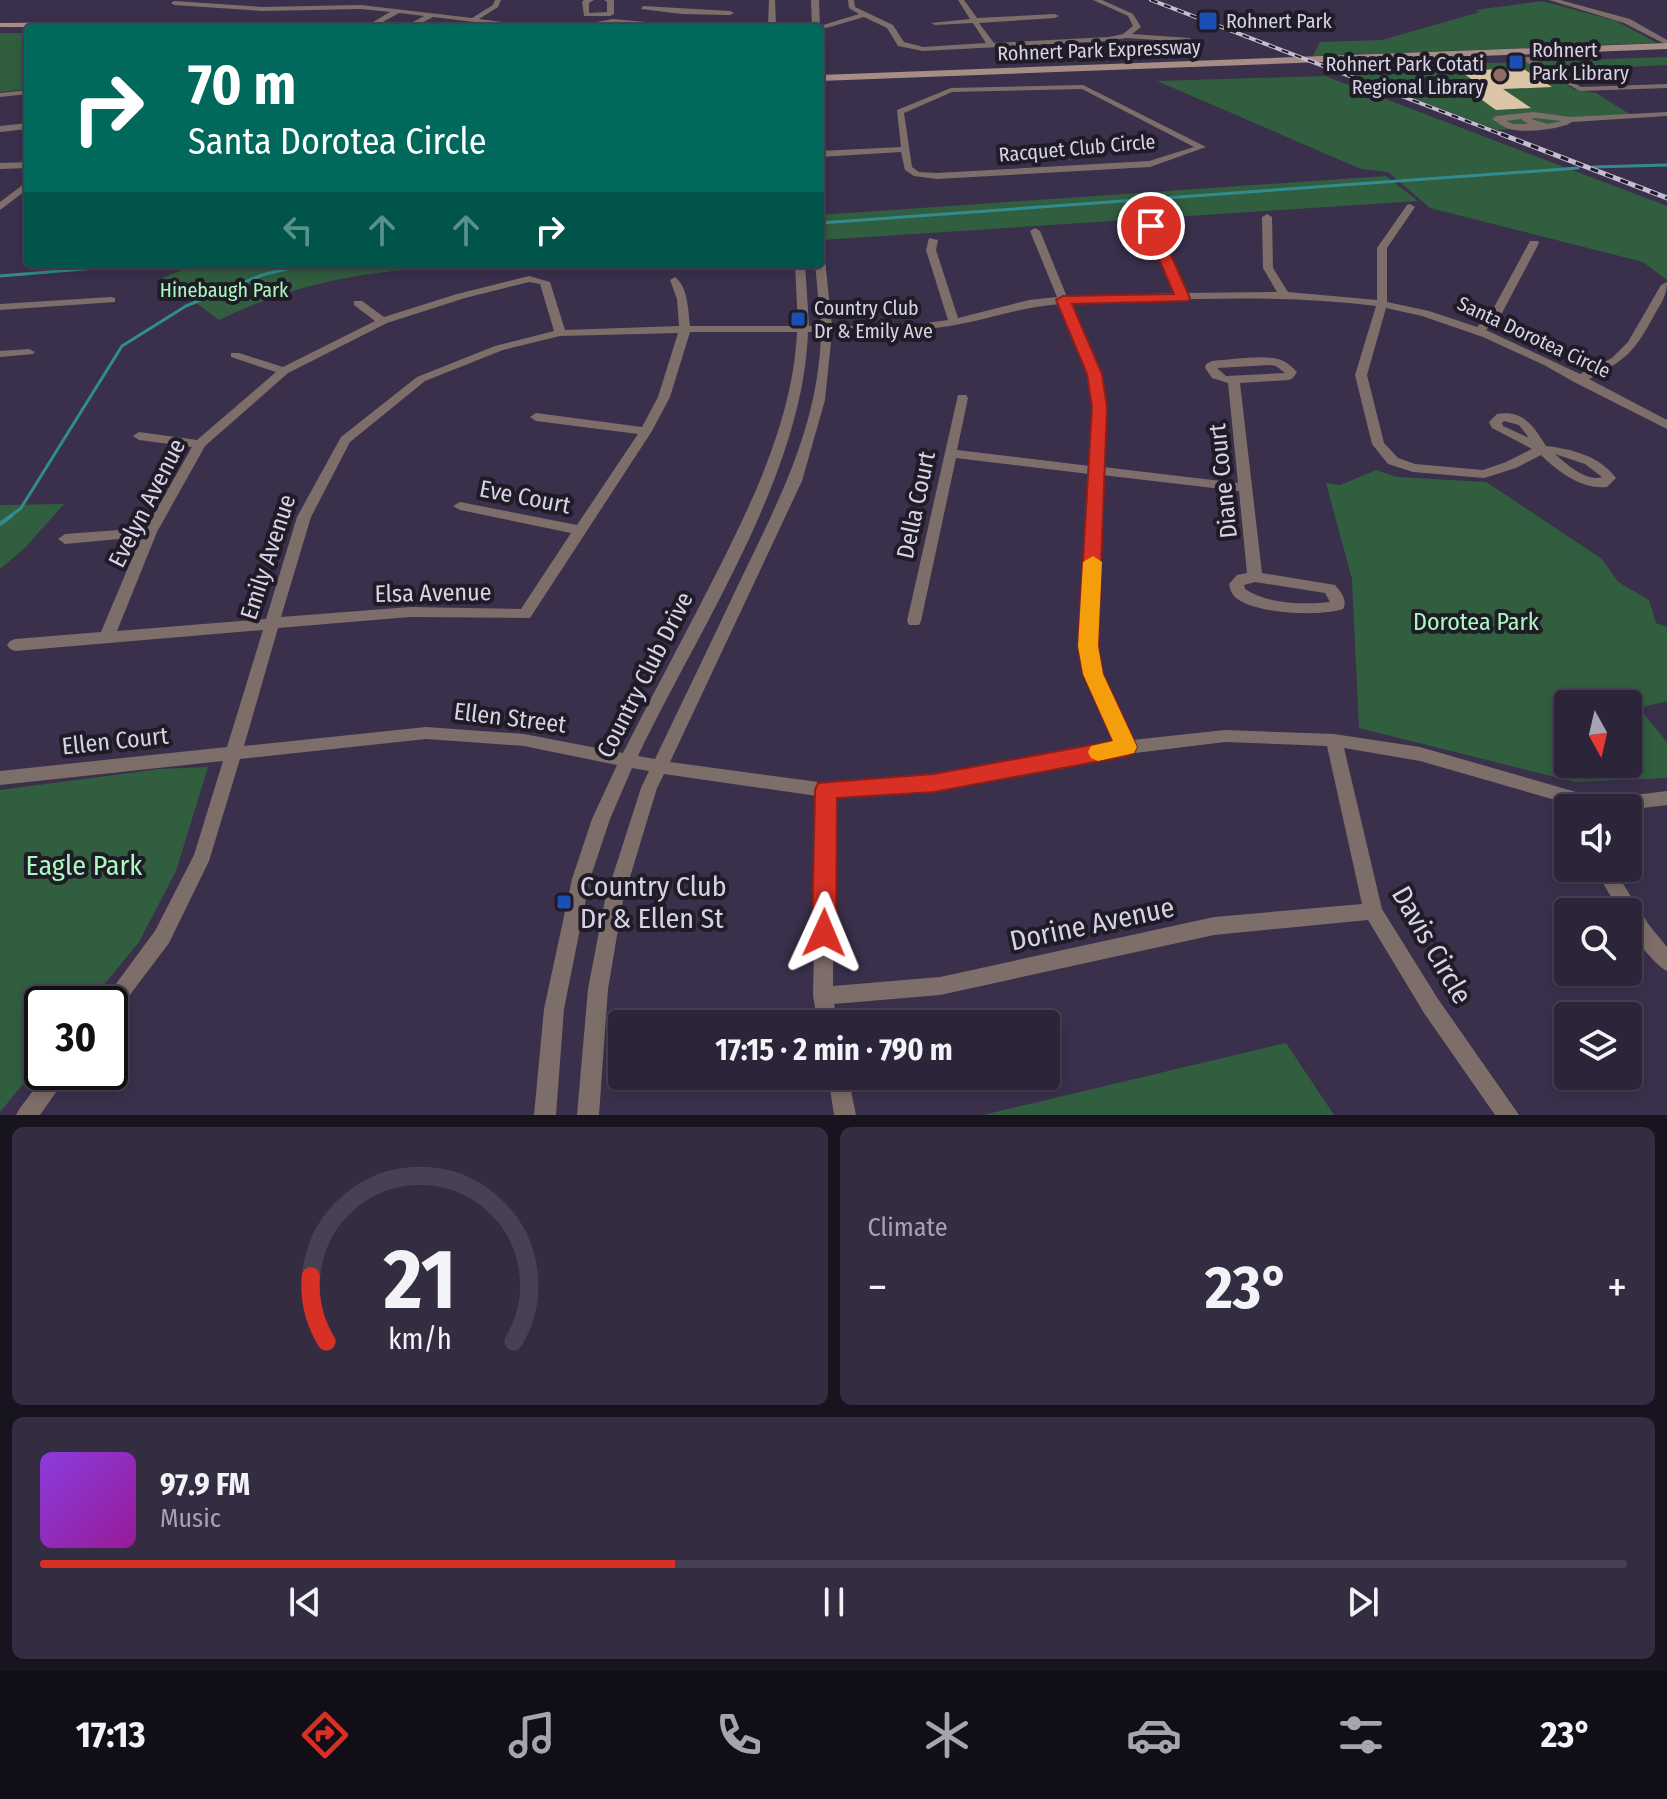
<!DOCTYPE html>
<meta charset="utf-8">
<style>
:root{--surface:#2c2439;--page:#342c41;--text:#f1f3f6;--muted:#a6a4ae;--line:#484153;--accent:#d93025}
body{margin:0;font-family:"Fira Sans Condensed",sans-serif;background:var(--page);color:var(--text);height:100vh;display:flex;flex-direction:column;font-size:30px;white-space:nowrap}
*{box-sizing:border-box;margin:0}
p{font-size:26px;color:var(--muted)}
.icon{flex:none;width:44px;height:44px;fill:none;stroke:currentColor;stroke-width:2;stroke-linecap:round;stroke-linejoin:round}
.map{position:relative;height:1115px;overflow:hidden}
.panel{display:flex;flex-direction:column;gap:12px;padding:12px;background:#18141f;flex:1}
.panel>*{flex:none}
.guide{position:absolute;left:24px;top:24px;width:800px;height:244px;border-radius:8px;box-shadow:0 4px 12px #0003,0 0 0 2px var(--line);background:#00695c;color:#fff;overflow:hidden}
.needle{width:52px;rotate:172deg}
.controls{position:absolute;left:1554px;top:690px;display:grid;gap:16px}
.controls a{display:grid;place-items:center;width:88px;height:88px;border-radius:8px;background:var(--surface);box-shadow:0 4px 12px #0003,0 0 0 2px var(--line);font-size:40px}
.speed{position:absolute;left:24px;top:986px;display:flex;gap:16px;font-size:40px;font-weight:700;text-align:center}
.speed>*{display:grid;place-content:center;width:104px;height:104px;border-radius:50%;background:var(--surface);box-shadow:0 4px 12px #0003,0 0 0 2px var(--line);line-height:1}
.speed .limit{border:4px solid #111;border-radius:12px;background:#fff;color:#111}
.pin{position:absolute;display:grid;place-items:center;width:68px;height:68px;color:#fff;margin:-34px;border:4px solid #fff;border-radius:50%;box-shadow:0 2px 8px #0007}
.me{position:absolute;width:88px;margin:-44px;rotate:1deg;stroke-linejoin:round;filter:drop-shadow(0 0 6px #0008)}
.turn{display:flex;align-items:center;gap:28px;height:168px;padding:0 32px;font-size:36px}
.turn .icon{width:104px;height:104px;stroke-width:2.5}
.turn b{display:block;font-size:56px;line-height:68px}
.lanes{display:flex;align-items:center;height:76px;padding:0 32px;background:#0003;justify-content:center;gap:40px;direction:ltr}
.lanes .off{opacity:.35}
.big{font-size:60px;font-weight:700;line-height:1.1}
.panel .widget{flex:1;display:flex;flex-direction:column;justify-content:center;gap:12px;min-width:0;padding:0 28px;border-radius:12px;background:var(--page)}
.panel .dial{align-items:center;gap:0}
.dial svg{height:208px;overflow:visible;fill:none;stroke:var(--line);stroke-width:7;stroke-linecap:round;text-anchor:middle}
.dial text{fill:var(--text);stroke:none}
.song{display:flex;align-items:center;gap:24px}
.cover{width:96px;height:96px;border-radius:12px;background:linear-gradient(135deg,hsl(270 70% 55%),hsl(300 70% 35%))}
.played{height:8px;border-radius:4px;background:linear-gradient(90deg,var(--accent) 40%,var(--line) 40%)}
.keys{display:flex;justify-content:space-around;direction:ltr}
.heat{display:flex;justify-content:space-between;align-items:center;font-size:44px;direction:ltr}
.panel .tiles{flex:1;display:grid;gap:12px;grid-template-columns:1fr 1fr}
.widget:last-child{grid-column:span 2}
.trip{position:absolute;left:608px;top:1010px;width:452px;height:80px;border-radius:8px;background:var(--surface);box-shadow:0 4px 12px #0003,0 0 0 2px var(--line);font-weight:700;line-height:80px;text-align:center}
.tabs{display:flex;height:128px;justify-content:space-around;align-items:center;background:#120e17;color:var(--muted)}
.tabs .icon{width:56px;height:56px}
.tabs .on{color:var(--accent)}
.tabs b{font-size:36px;color:var(--text)}
.map>svg:first-child{display:block}
.green{fill:#315e3f;fill-rule:evenodd}
.lines{fill:none;stroke-linecap:round;stroke-linejoin:round}
.stream-far1{stroke:#328c8f;stroke-width:3}
.stream{stroke:#328c8f;stroke-width:4}
.building{fill:#dbc5a6}
.minor{fill:#7e6e69;fill-rule:evenodd}
.tertiary{fill:#7e6e69;fill-rule:evenodd}
.secondary{fill:#a68d86;fill-rule:evenodd}
.rail-far1-casing{stroke:#c4bed0;stroke-width:4}
.rail-casing{stroke:#c4bed0;stroke-width:5}
.rail-far1{stroke:#1f1b27;stroke-width:2;stroke-dasharray:7;stroke-linecap:butt}
.rail{stroke:#1f1b27;stroke-width:3;stroke-dasharray:8;stroke-linecap:butt}
.route{fill:#d93025;stroke:#8d1f18;stroke-width:2}
.slow{fill:#f59e0b}
.transit-dot{fill:#1a4fb4;stroke:#1f1b27;stroke-width:3}
.education-dot{fill:#8d6e63;stroke:#1f1b27;stroke-width:3}
.labels{text-anchor:middle;dominant-baseline:central;stroke-width:8;stroke-linejoin:round;paint-order:stroke}
.far-poi-label{font-size:20px;fill:#d8d3e4;stroke:#1f1b27;text-anchor:start}
.far-street-label{font-size:20px;fill:#d8d3e4;stroke:#1f1b27}
.far-park-label{font-size:20px;fill:#a9fabe;stroke:#1f1b27}
.street-label{font-size:24px;fill:#d8d3e4;stroke:#1f1b27}
.park-label{font-size:24px;fill:#a9fabe;stroke:#1f1b27}
.near-park-label{font-size:28px;fill:#a9fabe;stroke:#1f1b27}
.near-poi-label{font-size:28px;fill:#d8d3e4;stroke:#1f1b27;text-anchor:start}
.near-street-label{font-size:28px;fill:#d8d3e4;stroke:#1f1b27}
</style>
<div class="map">
<svg width="1667" height="1115" viewBox="0 0 1667 1115">
<rect width="100%" height="100%" fill="#3a304c"/>
<path class="green" d="M1542 1 1616 21 1657 43 1313 56 1320 42 1382 40 1480 12 1475 10Z
M0 33H28L27 89 0 92Z
M1667 57V65L1547 71 1573 89 1596 93 1631 115 1567 119 1569 125 1497 130 1335 68Z
M1325 76 1667 206V280L1643 262 1430 208 1388 172 1361 169 1157 81Z
M1386 176 1418 201 821 240 820 249V215Z
M196 264H474C377 271 308 277 219 320L163 278Z
M1376 470 1397 477 1486 482 1602 559 1618 582 1649 600 1656 623 1667 627V701L1639 708 1667 742V778L1575 782 1359 728 1352 579 1326 483 1340 485ZM1568 704H1628V764H1568Z
M64 504 24 549 0 569V505Z
M208 767 176 871 139 942 88 1004H42V1061L0 1112V790L160 769Z
M1286 1043 1334 1115H983Z"/>
<g class="lines">
<path class="stream-far1" d="M1593 167 1667 165
M820 223 1578 168
M273 264 285 269
M0 276 144 264
M8 518 21 508 122 346 186 306 262 275 307 264"/>
<path class="stream" d="M0 524 11 516"/>
</g>
<path class="building" d="M1522 68 1552 87 1503 89 1531 108 1496 110 1457 82 1474 81 1460 71Z"/>
<g class="lines">
<path class="minor" d="M495 0H501L498 7 479 19 547 28H524L433 17 412 28H402L424 16 399 13 372 28H363L390 12 361 9 262 11 174 5 171 3 174 1 262 7 361 5 472 18 493 5Z
M584 0H594L589 3V13L607 12V2L604 0H614V14L610 16H584L582 2Z
M769 0H775L776 25H823L859 14 849 8 848 0H854L855 7 893 25 904 42 923 47 986 43 973 23 935 25 931 23 970 19 958 0H964L977 18 1055 14 1059 16 1055 18 979 23 994 43 1109 37 1123 34 1133 26 1128 16 1093 0H1102L1133 14 1141 27 1132 34 1189 38 1193 40 1189 42 1126 38 1109 41 923 51 898 46 887 28 864 17 823 29 667 28 613 23 564 28 613 19 680 25H768Z
M1549 0H1560L1630 19 1667 40V45L1624 23Z
M643 6 730 11 734 13 730 15 682 14 641 9Z
M1524 57H1530L1581 87 1667 84V88L1580 91 1524 61Z
M1083 85 1206 147 1150 167 937 179 914 176 905 170 901 152 820 157V151L901 147 897 110 951 88ZM1082 89 1194 147 1149 161 937 173 919 172 912 167 904 113 952 92Z
M28 90V94L0 97V93Z
M1534 112 1570 117 1667 112V116L1572 122C1560 130 1522 133 1509 129 1503 127 1497 122 1492 119L1496 116ZM1535 118 1562 121 1548 124 1531 119ZM1521 119 1528 124H1513L1506 121Z
M28 123V129L0 132V126Z
M28 162V168L0 169V163Z
M28 181V189L0 210V202Z
M1410 204 1415 207 1387 248V302L1429 311 1477 327 1492 311 1530 241H1538L1539 243 1502 313 1486 330 1580 374 1612 358 1628 342 1661 285 1667 282C1667 294 1662 302 1656 312 1634 352 1629 358 1589 379L1667 420V429L1574 382 1544 365 1483 337 1422 316 1386 308 1367 375 1384 443 1398 458 1415 464 1483 470 1506 462 1532 449 1492 428 1489 422 1497 414C1523 410 1533 425 1546 446 1572 449 1600 456 1616 478L1607 487C1582 490 1557 471 1541 455L1516 468 1484 478 1413 472 1388 464 1372 444 1355 375 1376 306C1273 293 1173 300 1070 303L1100 374 1105 407 1103 467 1238 483 1228 383 1212 378 1205 368 1206 364 1212 361C1231 360 1264 354 1281 360 1287 362 1292 367 1297 372L1293 378 1289 380 1240 383 1262 573 1335 585C1341 592 1348 600 1343 609 1321 617 1250 614 1234 596 1231 592 1230 589 1229 584L1237 575 1247 573 1239 491 1102 475 1096 646 1101 674 1132 740 1225 730 1334 734 1420 747 1576 792 1635 795 1667 791V805L1635 809 1576 806 1420 761 1344 748 1382 909 1438 999 1519 1115H1495L1424 1013 1368 920 1214 935 940 995 834 1004 838 1024H818L813 996 817 796 664 774 657 788 623 900 608 989 599 1115H577L588 989 605 900 641 788 649 771 632 768 610 819 590 879 564 1009 556 1115H534L544 1009 572 879 592 819 617 765 524 746 426 739 240 759 209 861 169 943 117 1012 110 1014V1004H101L155 931 194 855 223 761 0 785V771L227 747 263 630 15 651 10 649 7 645 10 641 15 639 101 632 141 537 65 544 58 539 65 534 146 528 192 447 139 440 133 436 139 432 197 440 276 372 231 357V353H239L283 367 375 321 354 305V301H362L384 317 457 294 529 276 550 282 565 330 679 326 677 299 670 280 675 277C688 287 688 309 690 326H798L795 264H805L809 326H821L815 264H820V257L825 260 832 326H905L948 320 926 250 929 238 938 240 936 250 958 318 1029 300 1057 297 1030 231 1035 228 1040 231 1067 297 1175 293 1146 226 1151 223 1156 226 1186 293 1277 292 1263 268 1262 217 1267 214 1272 217 1273 268 1288 292 1377 300V248L1407 205ZM529 282 540 284 554 331 495 346 417 377 341 437 297 517 266 619 117 631 157 532 205 446 288 373 387 323 465 298ZM1060 304 1088 374 1093 407 1090 466 957 450 968 398 966 395H958L907 621 909 625H919L921 621 956 458 1089 474 1080 646 1085 674 1117 742 934 776 826 783 670 762 802 481 825 400 832 332C872 332 910 332 950 326 988 320 1020 307 1060 304ZM690 332H797C793 416 756 494 719 568 688 630 654 691 623 753L524 734 426 727 244 746 278 628 410 617 530 618 652 431 670 397ZM808 332H821C819 425 779 500 740 581 712 641 683 700 655 759L638 756C699 628 803 475 808 332ZM678 333 658 397 642 427 536 413 530 417 536 421 638 434 577 525 460 502 453 506 460 510 571 533 521 609 410 607 281 617 311 517 350 442 425 381 503 350 560 336ZM1270 365 1276 366 1285 373 1226 376 1217 368ZM1504 421 1519 425 1529 438 1503 426 1502 423ZM1555 454 1585 464 1602 477C1587 482 1567 465 1555 454ZM1255 582 1325 593 1330 602C1304 605 1267 604 1245 589L1244 585ZM1225 742 1327 746 1362 904 1214 917 940 977 833 986 834 796 934 790 1127 754Z
M111 297 115 298V302L0 310V304Z
M29 349 35 352 33 354 0 357V351Z
M1594 868H1613L1649 925 1667 947V971C1657 967 1632 937 1628 925 1628 924 1628 913 1628 912H1620Z
M47 1072H70L40 1115H16L20 1108Z
M828 1076H848L856 1115H834Z"/>
<path class="tertiary" d="M811 0H819L820 28H812Z"/>
<path class="secondary" d="M115 22 223 26 227 28 0 27V23Z
M1667 43V49L820 81V75Z"/>
<g class="rail-far1-casing">
<path id="rail-far1" d="M1151 0 1506 136"/>
</g>
<g class="rail-casing">
<path id="rail" d="M1501 134 1667 198"/>
</g>
<use href="#rail-far1" class="rail-far1"/>
<use href="#rail" class="rail"/>
</g>
<path class="route" d="M1151 222 1158 226 1190 298 1188 301 1072 304 1102 374 1107 407 1098 646 1103 674 1137 747 1134 753 1127 756 934 792 837 798 836 933 832 941 824 944 815 941 812 933 815 790 818 783 934 774 1113 741 1083 674 1078 646 1092 407 1087 374 1056 300 1063 296 1174 294 1145 226Z"/>
<path class="slow" d="M1093 556 1102 562 1098 646 1103 674 1137 747 1134 753 1098 761 1091 758 1088 752 1091 746 1113 741 1083 674 1078 646 1083 562Z"/>
<g class="transit-dot">
<rect x="1198" y="11" width="20" height="20" rx="4"/>
<rect x="1508" y="54" width="16" height="16" rx="4"/>
<rect x="790" y="311" width="16" height="16" rx="4"/>
<rect x="556" y="894" width="16" height="16" rx="4"/>
</g>
<circle class="education-dot" cx="1500" cy="75" r="8"/>
<g class="labels">
<g class="far-poi-label">
<text x="1226" y="21">Rohnert Park</text>
<text x="1532" y="50">Rohnert<tspan x="1532" dy="23">Park Library</tspan></text>
<text x="1484" y="64" text-anchor="end">Rohnert Park Cotati<tspan x="1484" dy="23">Regional Library</tspan></text>
<text x="814" y="308">Country Club<tspan x="814" dy="23">Dr &amp; Emily Ave</tspan></text>
</g>
<g class="far-street-label">
<text transform="translate(1099 50) rotate(-2)">Rohnert Park Expressway</text>
<text transform="translate(1077 148) rotate(-5)">Racquet Club Circle</text>
<text transform="translate(1534 337) rotate(25)">Santa Dorotea Circle</text>
</g>
<g class="far-park-label">
<text x="224" y="290">Hinebaugh Park</text>
</g>
<g class="street-label">
<text transform="translate(1223 481) rotate(-96)">Diane Court</text>
<text transform="translate(525 497) rotate(11)">Eve Court</text>
<text transform="translate(147 503) rotate(-63)">Evelyn Avenue</text>
<text transform="translate(916 505) rotate(-78)">Della Court</text>
<text transform="translate(268 557) rotate(-72)">Emily Avenue</text>
<text transform="translate(433 593) rotate(-1)">Elsa Avenue</text>
<text transform="translate(645 675) rotate(-63)">Country Club Drive</text>
<text transform="translate(510 718) rotate(7)">Ellen Street</text>
<text transform="translate(115 741) rotate(-6)">Ellen Court</text>
</g>
<g class="park-label">
<text x="1476" y="622">Dorotea Park</text>
</g>
<g class="near-park-label">
<text x="84" y="865">Eagle Park</text>
</g>
<g class="near-poi-label">
<text x="580" y="886">Country Club<tspan x="580" dy="32">Dr &amp; Ellen St</tspan></text>
</g>
<g class="near-street-label">
<text transform="translate(1092 924) rotate(-12)">Dorine Avenue</text>
<text transform="translate(1432 945) rotate(60)">Davis Circle</text>
</g>
</g>
</svg>
<div class="controls">
<a><svg class="needle" viewBox="-14 -14 28 28"><path d="M0-13l5 13h-10z" fill="#e53935"/><path d="M0 13l5-13h-10z" fill="#a6a4ae"/></svg></a>
<a><svg class="icon" aria-label="sound" viewBox="0 0 24 24"><path d="M4 9h4l5-4v14l-5-4H4zM17 9q2 3 0 6"/></svg></a>
<a><svg class="icon" aria-label="search" viewBox="0 0 24 24"><circle cx="10" cy="10" r="6"/><path d="M15 15l6 6"/></svg></a>
<a><svg class="icon" aria-label="layers" viewBox="0 0 24 24"><path d="M12 4l9 5-9 5-9-5zM3 14l9 5 9-5"/></svg></a>
</div>
<div class="speed"><div class="limit">30</div></div>
<div class="pin" style="left:1151px;top:226px;background:#d93025"><svg class="icon" aria-label="arrive" viewBox="0 0 24 24"><path d="M6 21V4h12l-3 4 3 4H6"/></svg></div>
<svg class="me" style="left:824px;top:933px" viewBox="-20 -20 40 40"><path d="M0-17L14 15 0 8-14 15z" fill="#d93025" stroke="#fff" stroke-width="4"/></svg>
<div class="trip">17:15 · 2 min · 790 m</div>
<div class="guide">
<div class="turn"><svg class="icon" aria-label="right" viewBox="0 0 24 24"><path d="M7 20v-9h11M14 6l5 5-5 5"/></svg><div><b>70 m</b>Santa Dorotea Circle</div></div>
<div class="lanes"><svg class="icon off" aria-label="left" viewBox="0 0 24 24"><path d="M17 20v-9H6M10 6l-5 5 5 5"/></svg><svg class="icon off" aria-label="ahead" viewBox="0 0 24 24"><path d="M12 20V5M6 11l6-6 6 6"/></svg><svg class="icon off" aria-label="ahead" viewBox="0 0 24 24"><path d="M12 20V5M6 11l6-6 6 6"/></svg><svg class="icon" aria-label="right" viewBox="0 0 24 24"><path d="M7 20v-9h11M14 6l5 5-5 5"/></svg></div>
</div>
</div>
<section class="panel">
<div class="tiles">
<div class="widget dial"><svg viewBox="0 0 100 80">
<path d="M14 69A42 42 0 1 1 86 69"/>
<path d="M14 69A42 42 0 0 1 8 44" stroke="#d93025"/>
<text x="50" y="56" font-size="32" font-weight="700">21</text>
<text x="50" y="72" font-size="11">km/h</text>
</svg></div>
<div class="widget"><p>Climate</p>
<div class="heat"><a>−</a><b class="big">23°</b><a>+</a></div>
</div>
<div class="widget">
<div class="song"><i class="cover"></i><div><b>97.9 FM</b><p>Music</p></div></div>
<div class="played"></div>
<div class="keys"><svg class="icon" aria-label="previous" viewBox="0 0 24 24"><path d="M18 5L8 12l10 7zM5 5v14"/></svg><svg class="icon" aria-label="pause" viewBox="0 0 24 24"><path d="M8 5v14M16 5v14"/></svg><svg class="icon" aria-label="next" viewBox="0 0 24 24"><path d="M6 5l10 7-10 7zM19 5v14"/></svg></div>
</div>
</div>
</section>
<nav class="tabs">
<b>17:13</b>
<svg class="icon on" aria-label="directions" viewBox="0 0 24 24"><path d="M12 3l9 9-9 9-9-9zM9 14v-3h6M13 9l2 2-2 2"/></svg>
<svg class="icon" aria-label="music" viewBox="0 0 24 24"><path d="M9 18V5l10-2v13"/><circle cx="6" cy="18" r="3"/><circle cx="16" cy="16" r="3"/></svg>
<svg class="icon" aria-label="phone" viewBox="0 0 24 24"><path d="M5 4h4l2 5-3 2q2 4 5 5l2-3 5 2v4C11 20 4 13 5 4z"/></svg>
<svg class="icon" aria-label="climate" viewBox="0 0 24 24"><path d="M12 3v18M4 7l16 10M4 17L20 7"/></svg>
<svg class="icon" aria-label="car" viewBox="0 0 24 24"><path d="M5 17H2v-5l4-1 3-4h7l3 4 3 1v5h-3M9 17h6M6 11h13"/><circle cx="7" cy="17" r="2"/><circle cx="17" cy="17" r="2"/></svg>
<svg class="icon" aria-label="filters" viewBox="0 0 24 24"><path d="M4 7h16M4 17h16"/><circle cx="9" cy="7" r="2"/><circle cx="15" cy="17" r="2"/></svg>
<b>23°</b>
</nav>
